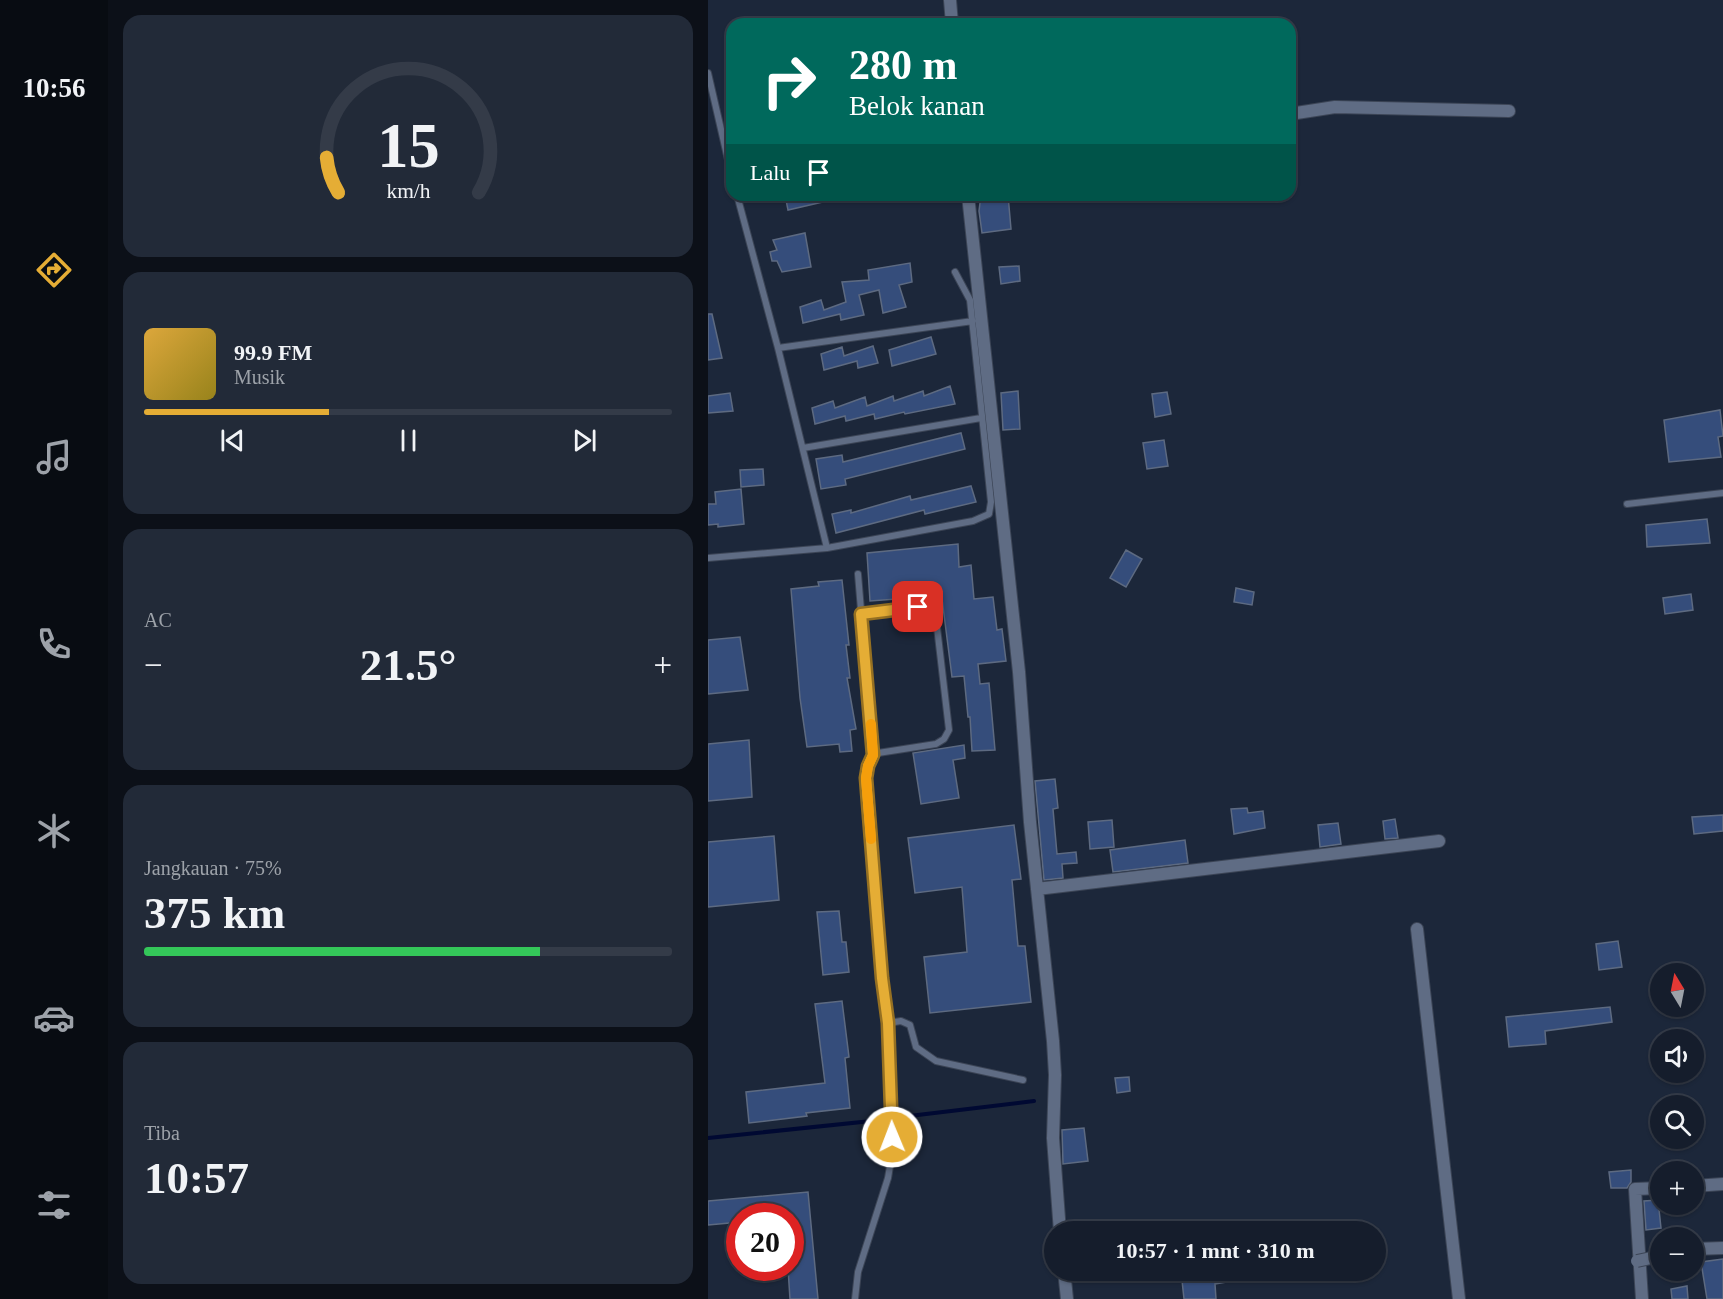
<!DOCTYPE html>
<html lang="id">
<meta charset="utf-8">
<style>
:root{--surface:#151d2c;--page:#222a38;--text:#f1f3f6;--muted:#9da2a9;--line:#343b48;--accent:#e5ad35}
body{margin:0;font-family:"Times New Roman",serif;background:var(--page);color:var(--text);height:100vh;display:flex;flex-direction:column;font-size:22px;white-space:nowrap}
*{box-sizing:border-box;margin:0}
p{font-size:20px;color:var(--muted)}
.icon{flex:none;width:33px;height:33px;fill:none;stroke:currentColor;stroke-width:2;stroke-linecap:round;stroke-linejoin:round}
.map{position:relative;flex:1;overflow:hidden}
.drawer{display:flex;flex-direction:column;gap:15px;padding:15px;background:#0c1018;width:600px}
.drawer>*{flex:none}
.hud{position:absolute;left:18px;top:18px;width:570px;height:183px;border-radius:18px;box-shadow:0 2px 4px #0004,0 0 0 2px var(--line);background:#00695c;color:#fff;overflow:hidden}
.needle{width:39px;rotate:350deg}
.buttons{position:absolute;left:942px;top:963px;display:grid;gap:12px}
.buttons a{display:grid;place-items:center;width:54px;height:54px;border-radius:50%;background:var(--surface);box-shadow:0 2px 4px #0004,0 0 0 2px var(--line);font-size:30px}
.speed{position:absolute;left:18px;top:1203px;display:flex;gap:12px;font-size:30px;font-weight:700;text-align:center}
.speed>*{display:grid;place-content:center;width:78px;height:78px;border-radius:50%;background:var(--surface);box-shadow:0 2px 4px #0004,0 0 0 2px var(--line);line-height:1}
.speed .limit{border:9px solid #d22;background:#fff;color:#111}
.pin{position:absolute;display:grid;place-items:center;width:51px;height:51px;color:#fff;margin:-26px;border-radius:12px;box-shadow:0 3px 9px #0006}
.me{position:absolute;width:66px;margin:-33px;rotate:359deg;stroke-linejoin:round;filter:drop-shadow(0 0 4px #0008)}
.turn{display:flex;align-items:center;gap:21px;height:126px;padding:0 24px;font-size:27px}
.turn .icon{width:78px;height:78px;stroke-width:2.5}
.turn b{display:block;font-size:42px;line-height:51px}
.then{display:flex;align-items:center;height:57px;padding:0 24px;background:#0003;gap:12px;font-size:22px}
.big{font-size:45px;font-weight:600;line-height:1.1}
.drawer .card{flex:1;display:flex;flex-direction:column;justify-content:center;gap:9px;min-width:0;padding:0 21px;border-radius:18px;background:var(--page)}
.drawer .dial{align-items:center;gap:0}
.dial svg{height:156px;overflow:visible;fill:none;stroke:var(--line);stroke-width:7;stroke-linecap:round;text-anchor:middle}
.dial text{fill:var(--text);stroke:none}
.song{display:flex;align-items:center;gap:18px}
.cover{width:72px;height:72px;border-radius:9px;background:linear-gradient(135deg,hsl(40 70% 55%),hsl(50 70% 35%))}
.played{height:6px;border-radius:3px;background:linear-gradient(90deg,var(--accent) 35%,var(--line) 35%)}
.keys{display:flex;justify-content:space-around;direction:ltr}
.heat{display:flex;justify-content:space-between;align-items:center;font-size:33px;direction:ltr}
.charge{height:9px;border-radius:4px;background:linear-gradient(90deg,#34c759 75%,var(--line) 0)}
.trip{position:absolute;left:336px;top:1221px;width:342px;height:60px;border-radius:30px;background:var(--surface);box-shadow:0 2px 4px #0004,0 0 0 2px var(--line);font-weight:600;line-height:60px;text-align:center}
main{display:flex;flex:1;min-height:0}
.dock{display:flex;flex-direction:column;width:108px;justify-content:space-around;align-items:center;background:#080c12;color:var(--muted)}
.dock .icon{width:42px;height:42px}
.dock .selected{color:var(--accent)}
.dock b{font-size:27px;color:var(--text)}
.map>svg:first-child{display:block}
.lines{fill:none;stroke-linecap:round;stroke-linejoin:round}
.stream{stroke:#000932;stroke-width:4}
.building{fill:#354d7b;stroke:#5d6a81;stroke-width:1.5}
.lane-casing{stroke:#3c4556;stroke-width:8}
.street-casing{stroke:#3c4556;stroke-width:14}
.lane{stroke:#5f6c84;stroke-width:6}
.street{stroke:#5f6c84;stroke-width:12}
.street-bridge-casing{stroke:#3c4556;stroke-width:14;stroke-linecap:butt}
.street-bridge{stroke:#5f6c84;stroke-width:12}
.route-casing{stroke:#957022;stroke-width:15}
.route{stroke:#e5ad35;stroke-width:10}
.slow{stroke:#f59e0b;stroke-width:10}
</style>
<main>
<nav class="dock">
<b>10:56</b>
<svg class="icon selected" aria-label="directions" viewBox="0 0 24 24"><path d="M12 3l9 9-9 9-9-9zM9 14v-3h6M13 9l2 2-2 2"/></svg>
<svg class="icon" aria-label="music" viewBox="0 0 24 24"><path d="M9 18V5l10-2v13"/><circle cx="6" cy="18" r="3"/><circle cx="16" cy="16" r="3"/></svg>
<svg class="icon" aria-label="phone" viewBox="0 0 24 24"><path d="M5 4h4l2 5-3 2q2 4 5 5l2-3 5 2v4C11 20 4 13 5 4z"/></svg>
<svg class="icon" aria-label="climate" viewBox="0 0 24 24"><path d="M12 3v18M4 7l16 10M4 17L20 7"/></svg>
<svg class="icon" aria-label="car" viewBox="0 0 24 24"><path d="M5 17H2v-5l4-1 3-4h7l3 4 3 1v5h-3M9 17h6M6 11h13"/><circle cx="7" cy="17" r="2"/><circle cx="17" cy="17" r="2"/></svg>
<svg class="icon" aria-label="filters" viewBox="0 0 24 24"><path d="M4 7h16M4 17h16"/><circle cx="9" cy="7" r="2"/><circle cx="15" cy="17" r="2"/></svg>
</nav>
<section class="drawer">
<div class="card dial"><svg viewBox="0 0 100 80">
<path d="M14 69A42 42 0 1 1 86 69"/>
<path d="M14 69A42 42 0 0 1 8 51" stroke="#e5ad35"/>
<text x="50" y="56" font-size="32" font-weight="700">15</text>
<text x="50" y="72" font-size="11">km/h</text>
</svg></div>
<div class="card">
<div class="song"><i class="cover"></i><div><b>99.9 FM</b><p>Musik</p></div></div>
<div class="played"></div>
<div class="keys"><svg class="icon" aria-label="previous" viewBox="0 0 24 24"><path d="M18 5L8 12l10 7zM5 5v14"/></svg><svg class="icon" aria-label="pause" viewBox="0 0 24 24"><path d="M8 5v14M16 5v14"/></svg><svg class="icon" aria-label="next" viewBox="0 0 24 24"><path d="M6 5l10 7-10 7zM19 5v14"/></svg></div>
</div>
<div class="card"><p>AC</p>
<div class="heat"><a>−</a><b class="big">21.5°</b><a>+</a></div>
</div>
<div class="card"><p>Jangkauan · 75%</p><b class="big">375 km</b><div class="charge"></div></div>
<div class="card"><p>Tiba</p><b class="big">10:57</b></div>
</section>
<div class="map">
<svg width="1015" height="1299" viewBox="0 0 1015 1299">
<rect width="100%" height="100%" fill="#1c273a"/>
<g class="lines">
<path class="stream" d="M193 1117 326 1101
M0 1138 173 1120"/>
</g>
<path class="building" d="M77 195H127L128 199 80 210Z
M273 195H300L303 229 274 233 271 211Z
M97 233 103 267 74 272 69 261H64L62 252 69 250 65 240Z
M202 263 204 282 191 285 198 307 175 313 171 290 151 295 156 315 133 320 132 314 95 323 92 307 113 300 116 310 138 302 134 282 161 280 160 270Z
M311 266 312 281 293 284 291 267Z
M0 314H4L14 358 0 360Z
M223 337 228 354 184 366 181 350Z
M165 346 170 363 150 368 149 361 116 370 113 354 134 347 136 356Z
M242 386 247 404 197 414 196 412 167 419 166 414 138 421 137 416 107 424 104 408 125 401 127 408 157 397 159 406 185 396 186 401 215 391 216 396Z
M310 391 312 429 295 430 293 393Z
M459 392 463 414 447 417 444 394Z
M22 393 25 411 0 413V396Z
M1012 410 1015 436 1010 437 1013 457 961 462 956 420Z
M253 433 257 449 137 479 138 485 113 489 108 459 134 455 135 462Z
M456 440 460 466 439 469 435 443Z
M55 469 56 485 33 487 32 470Z
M263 486 268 502 217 514 216 510 128 533 124 514 143 510V513L202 496 203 500Z
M33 489 36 524 10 527V524L0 525V504H8L7 492Z
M999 519 1002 543 939 547 938 525Z
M250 544 251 567 263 565 266 599 285 597 289 630 294 629 298 661 270 664 272 684 281 683 287 750 264 751 262 717H260L256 676 244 677 234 599 230 600 229 596 162 601 159 553Z
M418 550 434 559 418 587 402 578Z
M134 580 141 645H138L142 678H139L148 729 142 730 144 751 132 752 131 744 99 747 92 698 83 589 111 586 110 582Z
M528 588 546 592 544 605 526 602Z
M983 594 985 610 957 614 955 598Z
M32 637 40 690 0 694V640Z
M41 740 44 797 0 801V744Z
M256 745 257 758 245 760 251 798 213 804 205 753Z
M347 779 350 808 345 809 349 854 368 852 369 863 354 864 355 878 336 880 327 781Z
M539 808 540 813 555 811 557 828 526 834 523 809Z
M1015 815V831L986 834 984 817Z
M687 819 690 838 677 839 675 821Z
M404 820 406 847 382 849 380 822Z
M630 823 633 844 612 847 610 825Z
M306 825 313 879 304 880 310 946H317L323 1002 222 1013 216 957 259 952 254 887 207 893 200 838Z
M66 836 71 900 0 907V842Z
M477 840 480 863 405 872 402 850Z
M131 911 134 942H138L141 972 115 975 109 912Z
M910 941 914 967 891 970 888 944Z
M134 1001 141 1057 137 1058 142 1108 98 1113 99 1116 41 1123 38 1092 117 1083 107 1004Z
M902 1007 904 1022 837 1031 838 1044 801 1047 798 1017Z
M421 1077 422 1091 409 1093 407 1078Z
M376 1128 380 1161 355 1164 354 1130Z
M923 1170V1182L919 1188H903L901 1172Z
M100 1192 110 1299H82L80 1268H82V1216H32V1222L0 1225V1201Z
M950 1200 953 1228 938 1230 936 1201Z
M1015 1259V1299H999L993 1262Z
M530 1270 531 1280 507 1284 508 1299H476L473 1271Z
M979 1286 980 1299H964L963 1289Z"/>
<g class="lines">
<g class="lane-casing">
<path id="lane" d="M0 73 24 177
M29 195 70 348 119 548
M70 348 265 321
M95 448 273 418
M919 504 1015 493
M0 558 119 548 265 521 281 514 283 502 262 300 247 272
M150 574 165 755
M153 614 218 607 227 610 241 730 236 739 228 744 170 753C157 760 158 779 159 792L180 1023 193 1021 202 1025 208 1047 228 1061 315 1080
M147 1299 150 1272 180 1178 184 1154 180 1023"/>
</g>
<g class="street-casing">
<path id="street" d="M242 0 244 24
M582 114 627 107 801 111
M260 195 311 672 322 822 345 1041 347 1075 345 1138 352 1232
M329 889 731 841
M709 929 751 1299
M986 1186 1015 1184
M986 1249 1015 1248
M943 1258 952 1256
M356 1270 359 1299
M934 1299 927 1189 952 1188"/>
</g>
<use href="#lane" class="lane"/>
<use href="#street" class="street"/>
<g class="street-bridge-casing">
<path id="street-bridge" d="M929 1261 943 1258"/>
</g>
<use href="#street-bridge" class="street-bridge"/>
</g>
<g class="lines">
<g class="route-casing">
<path id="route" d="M184 1137 180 1023 174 978 158 778 160 766 165 755 153 614 210 607"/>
</g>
<use href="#route" class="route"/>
<path class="slow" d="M163 724 165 755 160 766 158 778 163 839"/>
</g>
</svg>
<div class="buttons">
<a><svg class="needle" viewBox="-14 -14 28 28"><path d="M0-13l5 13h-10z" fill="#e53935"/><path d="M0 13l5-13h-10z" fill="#9da2a9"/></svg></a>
<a><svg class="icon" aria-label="sound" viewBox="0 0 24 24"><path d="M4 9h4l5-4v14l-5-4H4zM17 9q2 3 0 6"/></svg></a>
<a><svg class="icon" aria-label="search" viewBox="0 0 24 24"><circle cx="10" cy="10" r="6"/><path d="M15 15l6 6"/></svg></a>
<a>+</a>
<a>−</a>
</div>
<div class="speed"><div class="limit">20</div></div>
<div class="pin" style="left:210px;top:607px;background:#d93025"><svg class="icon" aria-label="arrive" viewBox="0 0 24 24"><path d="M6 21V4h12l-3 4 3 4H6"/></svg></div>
<svg class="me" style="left:184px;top:1137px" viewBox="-20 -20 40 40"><circle r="17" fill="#e5ad35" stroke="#fff" stroke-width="3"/><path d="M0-11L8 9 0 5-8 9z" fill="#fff"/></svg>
<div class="trip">10:57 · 1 mnt · 310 m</div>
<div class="hud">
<div class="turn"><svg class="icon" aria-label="right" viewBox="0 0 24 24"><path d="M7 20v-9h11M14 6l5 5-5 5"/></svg><div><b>280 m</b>Belok kanan</div></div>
<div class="then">Lalu<svg class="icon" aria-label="arrive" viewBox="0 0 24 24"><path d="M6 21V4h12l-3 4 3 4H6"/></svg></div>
</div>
</div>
</main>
